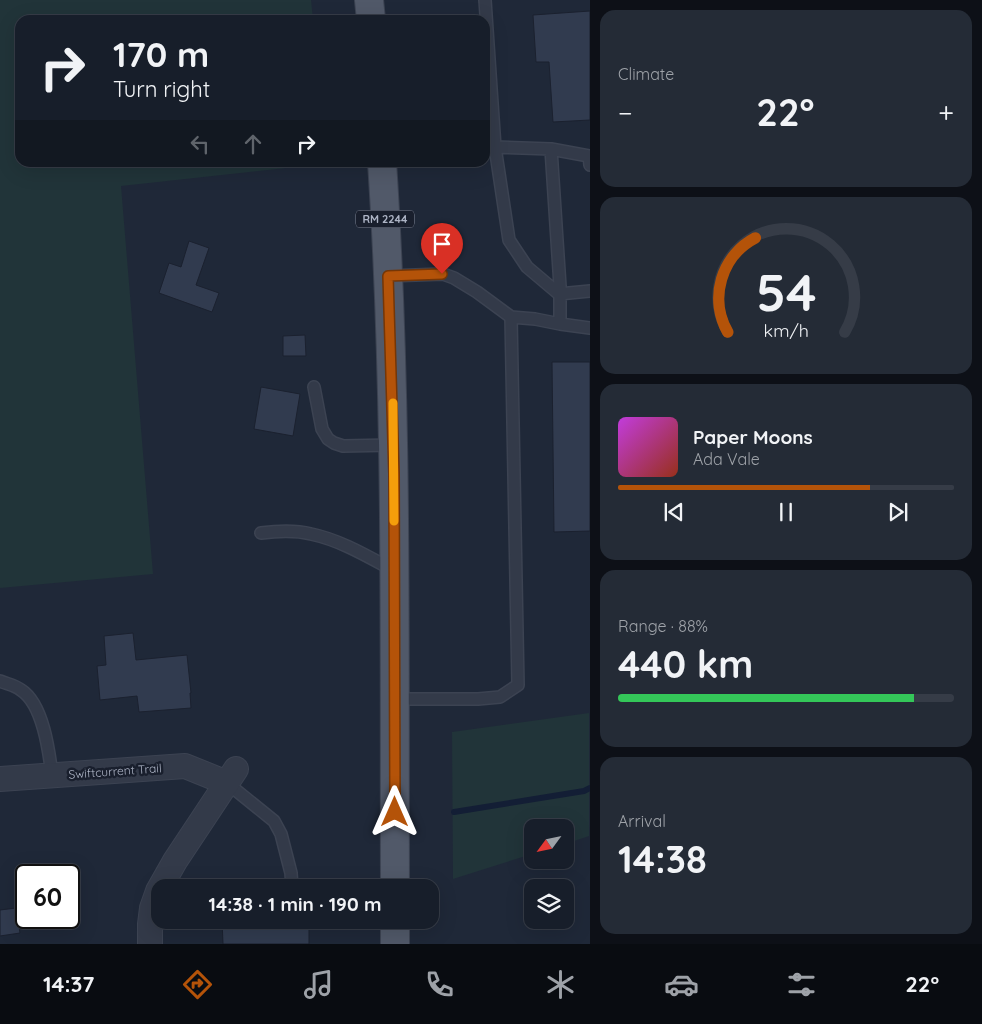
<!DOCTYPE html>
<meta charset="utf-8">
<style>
:root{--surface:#171e2a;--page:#242b36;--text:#f1f3f6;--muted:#9ea2a8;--line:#363c47;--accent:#b45309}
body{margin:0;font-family:Quicksand,sans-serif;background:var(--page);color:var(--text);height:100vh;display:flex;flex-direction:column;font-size:19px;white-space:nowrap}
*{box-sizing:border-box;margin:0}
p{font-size:16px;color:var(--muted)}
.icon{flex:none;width:28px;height:28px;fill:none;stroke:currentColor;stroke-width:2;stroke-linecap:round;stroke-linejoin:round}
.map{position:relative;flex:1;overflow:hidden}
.panel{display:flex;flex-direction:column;gap:10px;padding:10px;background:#0d1017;width:392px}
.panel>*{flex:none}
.banner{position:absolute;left:15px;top:15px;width:475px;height:152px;border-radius:15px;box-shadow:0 5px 20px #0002,0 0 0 1px var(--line);background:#171e2a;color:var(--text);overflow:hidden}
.needle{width:32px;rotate:237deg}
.fabs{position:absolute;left:524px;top:819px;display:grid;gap:10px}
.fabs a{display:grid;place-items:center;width:50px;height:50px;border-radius:10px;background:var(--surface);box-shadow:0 5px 20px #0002,0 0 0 1px var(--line);font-size:25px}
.speed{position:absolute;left:15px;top:864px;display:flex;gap:10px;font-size:25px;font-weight:700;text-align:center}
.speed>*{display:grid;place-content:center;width:65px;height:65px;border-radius:50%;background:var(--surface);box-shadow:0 5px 20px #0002,0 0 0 1px var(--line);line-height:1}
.speed .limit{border:2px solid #111;border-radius:8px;background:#fff;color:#111}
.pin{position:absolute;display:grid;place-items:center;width:42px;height:42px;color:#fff;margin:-51px -21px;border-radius:50% 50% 50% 0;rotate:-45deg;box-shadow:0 0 5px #0007}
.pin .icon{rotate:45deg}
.me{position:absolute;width:55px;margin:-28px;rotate:0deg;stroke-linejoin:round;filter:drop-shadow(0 0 4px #0008)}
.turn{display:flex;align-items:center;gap:18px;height:105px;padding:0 15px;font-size:22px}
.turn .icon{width:65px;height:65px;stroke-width:2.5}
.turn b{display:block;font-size:35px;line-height:42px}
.lanes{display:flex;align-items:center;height:48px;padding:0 15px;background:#0003;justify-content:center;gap:25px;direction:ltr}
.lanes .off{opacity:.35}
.big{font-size:38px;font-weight:800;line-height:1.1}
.panel .widget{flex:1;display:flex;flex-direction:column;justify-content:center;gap:8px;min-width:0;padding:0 18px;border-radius:15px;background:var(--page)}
.panel .dial{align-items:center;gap:0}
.dial svg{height:130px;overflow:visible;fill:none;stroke:var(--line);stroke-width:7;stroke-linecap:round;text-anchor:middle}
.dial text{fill:var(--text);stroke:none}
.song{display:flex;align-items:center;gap:15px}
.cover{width:60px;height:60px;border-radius:8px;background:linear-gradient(135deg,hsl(290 70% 55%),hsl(10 70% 35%))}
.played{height:5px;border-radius:2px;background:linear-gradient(90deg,var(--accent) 75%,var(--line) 75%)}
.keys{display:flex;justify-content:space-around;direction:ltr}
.heat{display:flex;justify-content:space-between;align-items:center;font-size:28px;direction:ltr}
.charge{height:8px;border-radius:4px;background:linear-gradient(90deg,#34c759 88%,var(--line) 0)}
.trip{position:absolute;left:151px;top:879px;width:288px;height:50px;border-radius:15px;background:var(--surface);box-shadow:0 5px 20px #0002,0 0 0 1px var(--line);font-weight:800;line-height:50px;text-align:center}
.menu{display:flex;height:80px;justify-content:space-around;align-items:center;background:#090c11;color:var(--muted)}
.menu .icon{width:35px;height:35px}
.menu .active{color:var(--accent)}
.menu b{font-size:22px;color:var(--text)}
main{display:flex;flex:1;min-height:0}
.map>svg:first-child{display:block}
.green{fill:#213439}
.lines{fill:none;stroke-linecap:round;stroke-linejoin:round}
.stream{stroke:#131e35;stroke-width:6}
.building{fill:#313b4f;stroke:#1b212f}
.lane-casing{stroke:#3c4352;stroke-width:14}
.street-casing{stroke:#3c4352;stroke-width:26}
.primary-casing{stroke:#3c4352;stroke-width:30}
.lane{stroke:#333a49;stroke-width:11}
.street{stroke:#333a49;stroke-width:24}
.primary{stroke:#515969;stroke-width:28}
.route-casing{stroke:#753606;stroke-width:12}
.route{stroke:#b45309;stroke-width:9}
.slow{stroke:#f59e0b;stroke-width:9}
.labels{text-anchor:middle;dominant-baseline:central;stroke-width:5;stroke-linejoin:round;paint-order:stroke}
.shield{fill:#191f2d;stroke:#818797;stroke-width:1}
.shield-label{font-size:11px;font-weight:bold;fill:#adb4c5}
.street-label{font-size:12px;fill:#adb4c5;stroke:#191f2d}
</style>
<main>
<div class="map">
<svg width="590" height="944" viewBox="0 0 590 944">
<rect width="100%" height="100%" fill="#1f2838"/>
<path class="green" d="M0 0H311L313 20H20V162L332 163 121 186 153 574 0 588Z
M589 713V836L565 844V828H532V854L453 879 452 732Z"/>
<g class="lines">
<path class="stream" d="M454 812 584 791 590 788"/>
</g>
<path class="building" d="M590 11V120L553 122 549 62H536L533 15Z
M189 241 209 248 196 285 219 293 212 312 159 293 169 263 181 267Z
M305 335 306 356H283V336Z
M552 362H590V531L554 532Z
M261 387 300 394 293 436 254 429Z
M133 633 136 660 187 655 191 693H190L191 708 139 712 137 696 100 700 97 666 106 665 104 636Z
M16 908 20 933 0 936V910Z
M222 920H309V944H223Z"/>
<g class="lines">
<g class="lane-casing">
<path id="lane" d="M485 0 495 147
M551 149 589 156 590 165
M388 276 443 274 454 278 477 292 511 317 535 319 560 324 590 328
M560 324V286L551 149 495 147 509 240 527 267 559 294 590 291
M314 387 322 429 328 439 334 443 343 446 393 445
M261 533C277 531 295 530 311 534 340 540 367 556 393 570
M0 681C7 684 15 685 21 690 43 704 49 751 52 775
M394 699H478L500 697 518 685 511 317
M227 783 274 821 281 834 291 873 292 888"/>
</g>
<g class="street-casing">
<path id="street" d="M0 779 185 766 227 783
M150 944V924L152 908 158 891 175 861 236 769"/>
</g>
<g class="primary-casing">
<path id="primary" d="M369 0 371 20
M382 162C398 404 394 646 395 888
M395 920V944"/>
</g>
<use href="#lane" class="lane"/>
<use href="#street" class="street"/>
<use href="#primary" class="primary"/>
</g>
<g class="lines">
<g class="route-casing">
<path id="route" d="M395 812 394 474 388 276 442 274"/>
</g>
<use href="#route" class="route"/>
<path class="slow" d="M393 403 394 521"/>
</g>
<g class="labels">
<rect class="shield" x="356" y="210.5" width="58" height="17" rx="4"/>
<g class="shield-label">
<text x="385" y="219">RM 2244</text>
</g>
<g class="street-label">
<text transform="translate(115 771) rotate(-4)">Swiftcurrent Trail</text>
</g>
</g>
</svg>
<div class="fabs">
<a><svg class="needle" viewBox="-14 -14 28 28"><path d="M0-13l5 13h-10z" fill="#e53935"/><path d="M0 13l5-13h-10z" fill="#9ea2a8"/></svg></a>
<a><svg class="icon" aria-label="layers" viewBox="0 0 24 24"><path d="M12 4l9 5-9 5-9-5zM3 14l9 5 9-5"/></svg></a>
</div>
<div class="speed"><div class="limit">60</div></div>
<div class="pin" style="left:442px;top:274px;background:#d93025"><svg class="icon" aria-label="arrive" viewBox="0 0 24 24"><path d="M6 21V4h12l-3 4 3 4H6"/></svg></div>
<svg class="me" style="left:395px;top:812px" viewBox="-20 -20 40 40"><path d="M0-17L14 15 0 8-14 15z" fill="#b45309" stroke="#fff" stroke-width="4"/></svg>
<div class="trip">14:38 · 1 min · 190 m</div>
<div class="banner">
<div class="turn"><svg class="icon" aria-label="right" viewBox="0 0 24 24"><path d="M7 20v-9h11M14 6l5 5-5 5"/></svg><div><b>170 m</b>Turn right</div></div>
<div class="lanes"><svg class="icon off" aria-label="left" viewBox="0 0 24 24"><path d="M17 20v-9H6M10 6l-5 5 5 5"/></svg><svg class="icon off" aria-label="ahead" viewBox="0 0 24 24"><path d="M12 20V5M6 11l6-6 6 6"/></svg><svg class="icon" aria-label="right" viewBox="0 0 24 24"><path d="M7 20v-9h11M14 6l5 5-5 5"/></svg></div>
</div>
</div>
<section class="panel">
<div class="widget"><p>Climate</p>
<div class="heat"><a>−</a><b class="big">22°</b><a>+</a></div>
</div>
<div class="widget dial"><svg viewBox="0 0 100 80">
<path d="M14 69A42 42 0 1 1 86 69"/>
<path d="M14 69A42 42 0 0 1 31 11" stroke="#b45309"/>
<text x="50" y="56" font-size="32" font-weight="700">54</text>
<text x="50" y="72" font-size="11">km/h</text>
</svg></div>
<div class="widget">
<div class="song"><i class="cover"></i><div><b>Paper Moons</b><p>Ada Vale</p></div></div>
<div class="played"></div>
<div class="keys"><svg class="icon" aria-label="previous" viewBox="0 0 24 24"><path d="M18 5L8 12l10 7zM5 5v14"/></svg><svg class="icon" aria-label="pause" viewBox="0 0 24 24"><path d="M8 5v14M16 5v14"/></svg><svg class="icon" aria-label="next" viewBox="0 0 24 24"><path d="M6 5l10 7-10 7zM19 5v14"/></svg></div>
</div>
<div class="widget"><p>Range · 88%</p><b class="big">440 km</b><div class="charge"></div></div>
<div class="widget"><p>Arrival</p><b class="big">14:38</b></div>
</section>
</main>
<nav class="menu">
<b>14:37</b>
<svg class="icon active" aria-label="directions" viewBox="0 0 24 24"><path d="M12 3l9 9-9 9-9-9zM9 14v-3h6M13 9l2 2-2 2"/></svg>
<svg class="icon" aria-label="music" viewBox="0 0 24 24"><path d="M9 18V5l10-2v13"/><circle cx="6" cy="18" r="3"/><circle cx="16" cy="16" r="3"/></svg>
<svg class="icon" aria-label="phone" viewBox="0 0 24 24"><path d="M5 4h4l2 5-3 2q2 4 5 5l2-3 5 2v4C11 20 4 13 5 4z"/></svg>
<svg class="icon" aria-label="climate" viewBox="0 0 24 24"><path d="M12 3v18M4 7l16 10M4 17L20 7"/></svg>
<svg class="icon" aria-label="car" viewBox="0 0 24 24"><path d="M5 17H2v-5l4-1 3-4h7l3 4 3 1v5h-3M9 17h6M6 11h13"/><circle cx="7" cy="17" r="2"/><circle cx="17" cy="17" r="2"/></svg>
<svg class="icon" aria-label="filters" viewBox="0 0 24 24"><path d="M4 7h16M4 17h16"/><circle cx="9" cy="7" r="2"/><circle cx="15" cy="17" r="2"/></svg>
<b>22°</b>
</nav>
